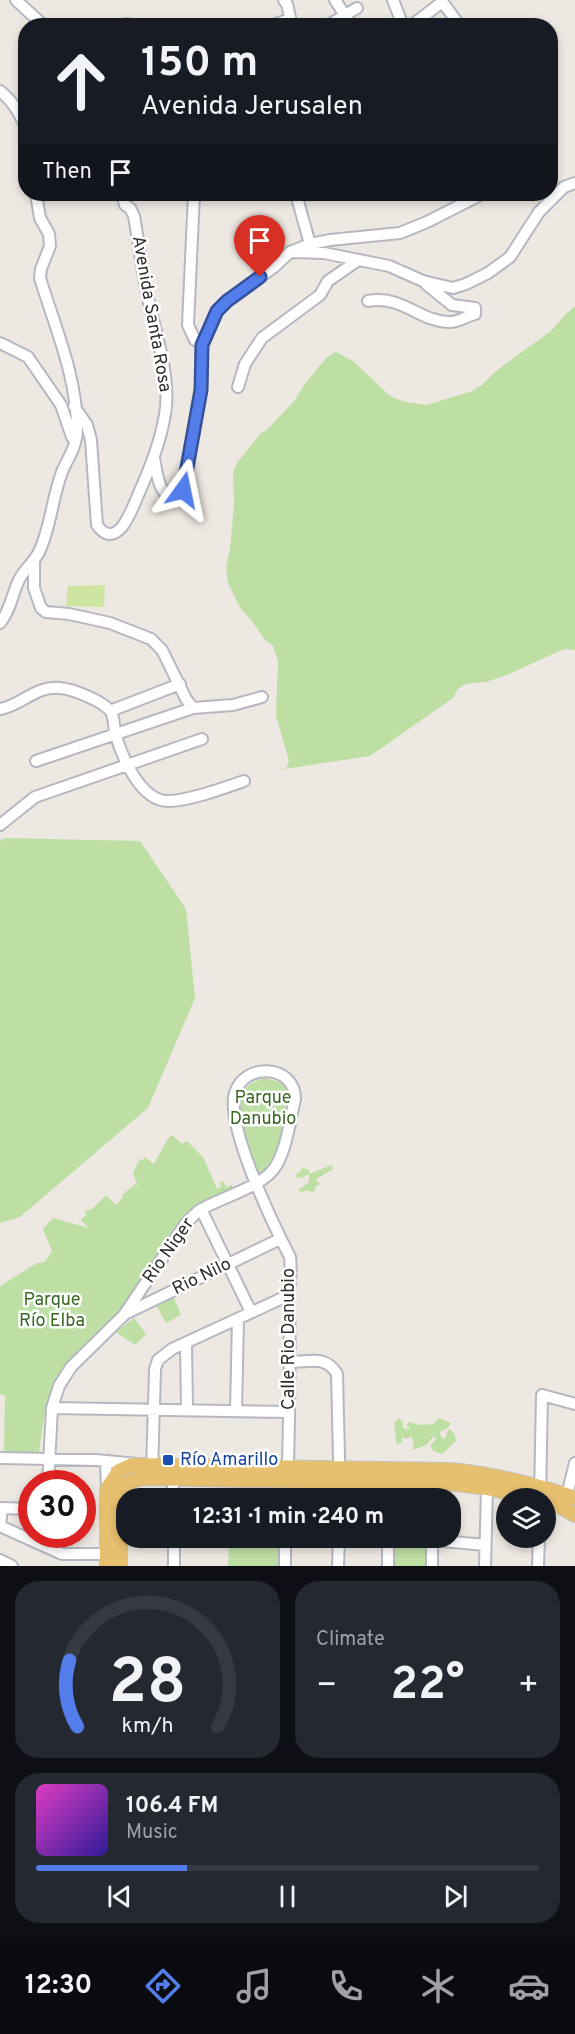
<!DOCTYPE html>
<meta charset="utf-8">
<style>
:root{--surface:#171b24;--page:#242831;--text:#f1f3f6;--muted:#9ea1a6;--line:#363941;--accent:#527deb}
body{margin:0;font-family:Overpass,sans-serif;background:var(--page);color:var(--text);height:100vh;display:flex;flex-direction:column;font-size:22px;white-space:nowrap}
*{box-sizing:border-box;margin:0}
p{font-size:20px;color:var(--muted)}
.icon{flex:none;width:33px;height:33px;fill:none;stroke:currentColor;stroke-width:2;stroke-linecap:round;stroke-linejoin:round}
.map{position:relative;height:1566px;overflow:hidden}
.side{display:flex;flex-direction:column;gap:15px;padding:15px;background:#0d0f14;flex:1}
.side>*{flex:none}
.hud{position:absolute;left:18px;top:18px;width:540px;height:183px;border-radius:24px;box-shadow:0 3px 9px #0003;background:#171b24;color:var(--text);overflow:hidden}
.buttons{position:absolute;left:496px;top:1488px;display:grid;gap:12px}
.buttons a{display:grid;place-items:center;width:60px;height:60px;border-radius:50%;background:var(--surface);box-shadow:0 3px 9px #0003;font-size:30px}
.speed{position:absolute;left:18px;top:1470px;display:flex;gap:12px;font-size:30px;font-weight:700;text-align:center}
.speed>*{display:grid;place-content:center;width:78px;height:78px;border-radius:50%;background:var(--surface);box-shadow:0 3px 9px #0003;line-height:1}
.speed .limit{border:9px solid #d22;background:#fff;color:#111}
.pin{position:absolute;display:grid;place-items:center;width:51px;height:51px;color:#fff;margin:-62px -26px;border-radius:50% 50% 50% 0;rotate:-45deg;box-shadow:0 0 6px #0007}
.pin .icon{rotate:45deg}
.me{position:absolute;width:66px;margin:-33px;rotate:12deg;stroke-linejoin:round;filter:drop-shadow(0 0 4px #0008)}
.turn{display:flex;align-items:center;gap:21px;height:126px;padding:0 24px;font-size:27px}
.turn .icon{width:78px;height:78px;stroke-width:2.5}
.turn b{display:block;font-size:42px;line-height:51px}
.then{display:flex;align-items:center;height:57px;padding:0 24px;background:#0003;gap:12px;font-size:22px}
.big{font-size:45px;font-weight:700;line-height:1.1}
.side .card{flex:1;display:flex;flex-direction:column;justify-content:center;gap:9px;min-width:0;padding:0 21px;border-radius:24px;background:var(--page)}
.side .dial{align-items:center;gap:0}
.dial svg{height:156px;overflow:visible;fill:none;stroke:var(--line);stroke-width:7;stroke-linecap:round;text-anchor:middle}
.dial text{fill:var(--text);stroke:none}
.song{display:flex;align-items:center;gap:18px}
.cover{width:72px;height:72px;border-radius:9px;background:linear-gradient(135deg,hsl(310 70% 55%),hsl(250 70% 35%))}
.played{height:6px;border-radius:3px;background:linear-gradient(90deg,var(--accent) 30%,var(--line) 30%)}
.keys{display:flex;justify-content:space-around;direction:ltr}
.heat{display:flex;justify-content:space-between;align-items:center;font-size:33px;direction:ltr}
.side .tiles{flex:1;display:grid;gap:15px;grid-template-columns:1fr 1fr}
.card:last-child{grid-column:span 2}
.trip{position:absolute;left:116px;top:1488px;width:345px;height:60px;border-radius:24px;background:var(--surface);box-shadow:0 3px 9px #0003;font-weight:700;line-height:60px;text-align:center}
.dock{display:flex;height:96px;justify-content:space-around;align-items:center;background:#090b0e;color:var(--muted)}
.dock .icon{width:42px;height:42px}
.dock .active{color:var(--accent)}
.dock b{font-size:27px;color:var(--text)}
.map>svg:first-child{display:block}
.green{fill:#bedfa4}
.pitch{fill:#cee5a1}
.lines{fill:none;stroke-linecap:round;stroke-linejoin:round}
.minor-casing{stroke:#b5b8c0;stroke-width:14}
.major-casing{stroke:#c4c4c4;stroke-width:16}
.minor{stroke:#fff;stroke-width:10}
.major{stroke:#e6bf6f;stroke-width:14}
.route-casing{stroke:#355199;stroke-width:15}
.route{stroke:#527deb;stroke-width:10}
.transit-dot{fill:#1a4fb4;stroke:#fff;stroke-width:2}
.labels{text-anchor:middle;dominant-baseline:central;stroke-width:5;stroke-linejoin:round;paint-order:stroke}
.street-label{font-size:18px;fill:#2e2e2e;stroke:#fff}
.park-label{font-size:18px;fill:#376722;stroke:#fff}
.transit-label{font-size:18px;fill:#164399;stroke:#fff;text-anchor:start}
</style>
<div class="map">
<svg width="575" height="1566" viewBox="0 0 575 1566">
<rect width="100%" height="100%" fill="#eee8e2"/>
<path class="green" d="M575 306V650L564 649 507 675 486 682 466 684 458 689 453 698 370 756 278 770 286 768 289 761 276 716 278 661 273 646 265 640 252 621 240 608 228 583 226 569 230 548 234 505 233 472 237 463 261 433 267 430 295 400 304 385 327 357 336 352 353 361 390 396 405 402 427 405 472 391 482 385 496 371 551 331 565 315Z
M4 838 140 841 186 909 195 998 148 1108 20 1217 0 1223V841Z
M264 1078 277 1081 286 1087 291 1103 277 1155 272 1166 257 1177C248 1160 231 1111 241 1094 245 1085 256 1081 264 1078Z
M172 1135 182 1144 187 1141 203 1157 217 1189 221 1187 219 1183 224 1181 226 1187 232 1185 233 1188 243 1184V1186L229 1193 230 1189 227 1190 228 1193 200 1206 121 1311 69 1363 66 1362C46 1393 44 1417 39 1454L4 1453 5 1396 0 1394V1286L37 1263 45 1262 52 1251 43 1229 53 1218 89 1228 81 1220 86 1215 85 1210H91L106 1195 116 1205 123 1197 122 1195 135 1184 138 1187 133 1173 140 1159 143 1160 145 1157 154 1164 167 1140Z
M332 1165 333 1169 316 1179 320 1184 315 1187V1190L312 1193 308 1190 301 1192 298 1190 309 1182V1174L301 1178 295 1177 298 1172H301L302 1167 310 1171 309 1174Z
M173 1296 181 1315 166 1323 156 1305Z
M134 1318 146 1334 135 1345 116 1332Z
M398 1418 403 1422V1428L409 1429 410 1427 406 1426 409 1422 420 1425 434 1424 438 1418 451 1423 448 1428 440 1432 441 1437 445 1439 448 1430 450 1429 455 1435 456 1441 442 1454 434 1451 430 1446 436 1439 434 1436 426 1445 414 1450 412 1436 406 1439 402 1437V1442L397 1445 394 1424Z
M229 1542 279 1543V1566H228Z
M395 1543 427 1544V1566H394Z"/>
<path class="pitch" d="M105 585 104 607 66 606 68 586Z"/>
<g class="lines">
<g class="minor-casing">
<path id="minor" d="M16 0 44 26
M284 0 287 4 292 26
M335 0 352 26
M393 0 403 26
M441 0 460 26
M127 24 128 26
M270 26 290 19
M327 26 357 8
M411 26 442 2
M0 91C13 101 19 113 26 127
M194 194 188 325 195 340 202 345
M296 194 310 244
M292 252 324 253 389 266 423 281 453 288 466 284 488 273 510 257 539 212 564 187 575 183
M368 301C402 295 419 321 448 322 458 323 466 316 475 314V308L452 305 426 284
M0 343 28 357 61 405 72 437
M238 387 245 364 262 338 320 295 328 281 357 261
M74 406 87 425 91 440 97 525C104 535 112 538 122 527 131 515 136 499 142 486 153 461 163 433 166 407 169 371 155 332 148 298 142 271 139 244 134 216L130 208 125 205 122 194
M154 458C157 473 159 508 183 490L201 390 202 345 217 311 227 301 274 267 290 252 310 244 330 240 400 233 427 222 482 194
M34 561V588L41 608 46 612 69 614 110 623 151 639 162 650 186 699 193 708 233 705 262 697
M0 623C11 610 12 593 20 578 26 568 34 562 39 552 51 527 52 498 62 472 68 457 77 447 77 429 77 377 55 327 40 278L41 269 50 246 49 234 40 218 36 194
M0 709C21 706 36 685 60 688 72 689 107 702 112 714 114 720 114 727 115 732 121 755 140 801 168 801 189 801 224 788 244 781
M110 711 180 684
M36 761 193 708
M0 825 35 797 202 739
M201 1209 251 1312
M127 1313 280 1239
M186 1343 187 1409
M291 1362C310 1362 326 1355 337 1374L340 1498
M52 1408 289 1412
M236 1411 238 1319
M0 1458 96 1460 137 1464
M106 1461 107 1489
M152 1473 155 1369 158 1360 172 1349 289 1295
M48 1484 52 1408 59 1386 71 1367 124 1315 184 1226C189 1220 194 1214 200 1210 220 1198 260 1187 273 1170 286 1154 290 1120 295 1099 295 1064 244 1062 235 1093 225 1125 274 1226 290 1257 292 1273 289 1288 289 1303 291 1358 289 1412 288 1467
M567 1495 575 1463
M173 1498V1472
M540 1498 542 1395 575 1404
M0 1526 62 1554H106
M0 1526 2 1508 32 1509
M343 1538 432 1540 485 1545
M0 1560 12 1566
M174 1566V1538
M285 1566V1538
M338 1566 339 1538
M388 1566V1539
M432 1566V1540
M485 1566 487 1488
M538 1566 539 1538"/>
</g>
<g class="major-casing">
<path id="major" d="M546 1502 559 1506 575 1515
M107 1566V1489L119 1471 132 1465 450 1470C493 1474 534 1484 575 1498
M120 1566 121 1493C125 1482 133 1480 144 1478L457 1484 487 1488 533 1498"/>
</g>
<use href="#minor" class="minor"/>
<use href="#major" class="major"/>
</g>
<g class="lines">
<g class="route-casing">
<path id="route" d="M183 490 201 390 202 345 217 311 227 301 260 277"/>
</g>
<use href="#route" class="route"/>
</g>
<rect class="transit-dot" x="162" y="1454" width="12" height="12" rx="3"/>
<g class="labels">
<g class="street-label">
<text transform="translate(151 314) rotate(80)">Avenida Santa Rosa</text>
<text transform="translate(169 1251) rotate(-55)">Rio Niger</text>
<text transform="translate(202 1277) rotate(-26)">Rio Nilo</text>
<text transform="translate(289 1339) rotate(-90)">Calle Rio Danubio</text>
</g>
<g class="park-label">
<text x="263" y="1098">Parque<tspan x="263" dy="21">Danubio</tspan></text>
<text x="52" y="1300">Parque<tspan x="52" dy="21">Río Elba</tspan></text>
</g>
<g class="transit-label">
<text x="180" y="1460">Río Amarillo</text>
</g>
</g>
</svg>
<div class="buttons">
<a><svg class="icon" aria-label="layers" viewBox="0 0 24 24"><path d="M12 4l9 5-9 5-9-5zM3 14l9 5 9-5"/></svg></a>
</div>
<div class="speed"><div class="limit">30</div></div>
<div class="pin" style="left:260px;top:277px;background:#d93025"><svg class="icon" aria-label="arrive" viewBox="0 0 24 24"><path d="M6 21V4h12l-3 4 3 4H6"/></svg></div>
<svg class="me" style="left:183px;top:490px" viewBox="-20 -20 40 40"><path d="M0-17L14 15 0 8-14 15z" fill="#527deb" stroke="#fff" stroke-width="4"/></svg>
<div class="trip">12:31 · 1 min · 240 m</div>
<div class="hud">
<div class="turn"><svg class="icon" aria-label="ahead" viewBox="0 0 24 24"><path d="M12 20V5M6 11l6-6 6 6"/></svg><div><b>150 m</b>Avenida Jerusalen</div></div>
<div class="then">Then<svg class="icon" aria-label="arrive" viewBox="0 0 24 24"><path d="M6 21V4h12l-3 4 3 4H6"/></svg></div>
</div>
</div>
<section class="side">
<div class="tiles">
<div class="card dial"><svg viewBox="0 0 100 80">
<path d="M14 69A42 42 0 1 1 86 69"/>
<path d="M14 69A42 42 0 0 1 10 35" stroke="#527deb"/>
<text x="50" y="56" font-size="32" font-weight="700">28</text>
<text x="50" y="72" font-size="11">km/h</text>
</svg></div>
<div class="card"><p>Climate</p>
<div class="heat"><a>−</a><b class="big">22°</b><a>+</a></div>
</div>
<div class="card">
<div class="song"><i class="cover"></i><div><b>106.4 FM</b><p>Music</p></div></div>
<div class="played"></div>
<div class="keys"><svg class="icon" aria-label="previous" viewBox="0 0 24 24"><path d="M18 5L8 12l10 7zM5 5v14"/></svg><svg class="icon" aria-label="pause" viewBox="0 0 24 24"><path d="M8 5v14M16 5v14"/></svg><svg class="icon" aria-label="next" viewBox="0 0 24 24"><path d="M6 5l10 7-10 7zM19 5v14"/></svg></div>
</div>
</div>
</section>
<nav class="dock">
<b>12:30</b>
<svg class="icon active" aria-label="directions" viewBox="0 0 24 24"><path d="M12 3l9 9-9 9-9-9zM9 14v-3h6M13 9l2 2-2 2"/></svg>
<svg class="icon" aria-label="music" viewBox="0 0 24 24"><path d="M9 18V5l10-2v13"/><circle cx="6" cy="18" r="3"/><circle cx="16" cy="16" r="3"/></svg>
<svg class="icon" aria-label="phone" viewBox="0 0 24 24"><path d="M5 4h4l2 5-3 2q2 4 5 5l2-3 5 2v4C11 20 4 13 5 4z"/></svg>
<svg class="icon" aria-label="climate" viewBox="0 0 24 24"><path d="M12 3v18M4 7l16 10M4 17L20 7"/></svg>
<svg class="icon" aria-label="car" viewBox="0 0 24 24"><path d="M5 17H2v-5l4-1 3-4h7l3 4 3 1v5h-3M9 17h6M6 11h13"/><circle cx="7" cy="17" r="2"/><circle cx="17" cy="17" r="2"/></svg>
</nav>
